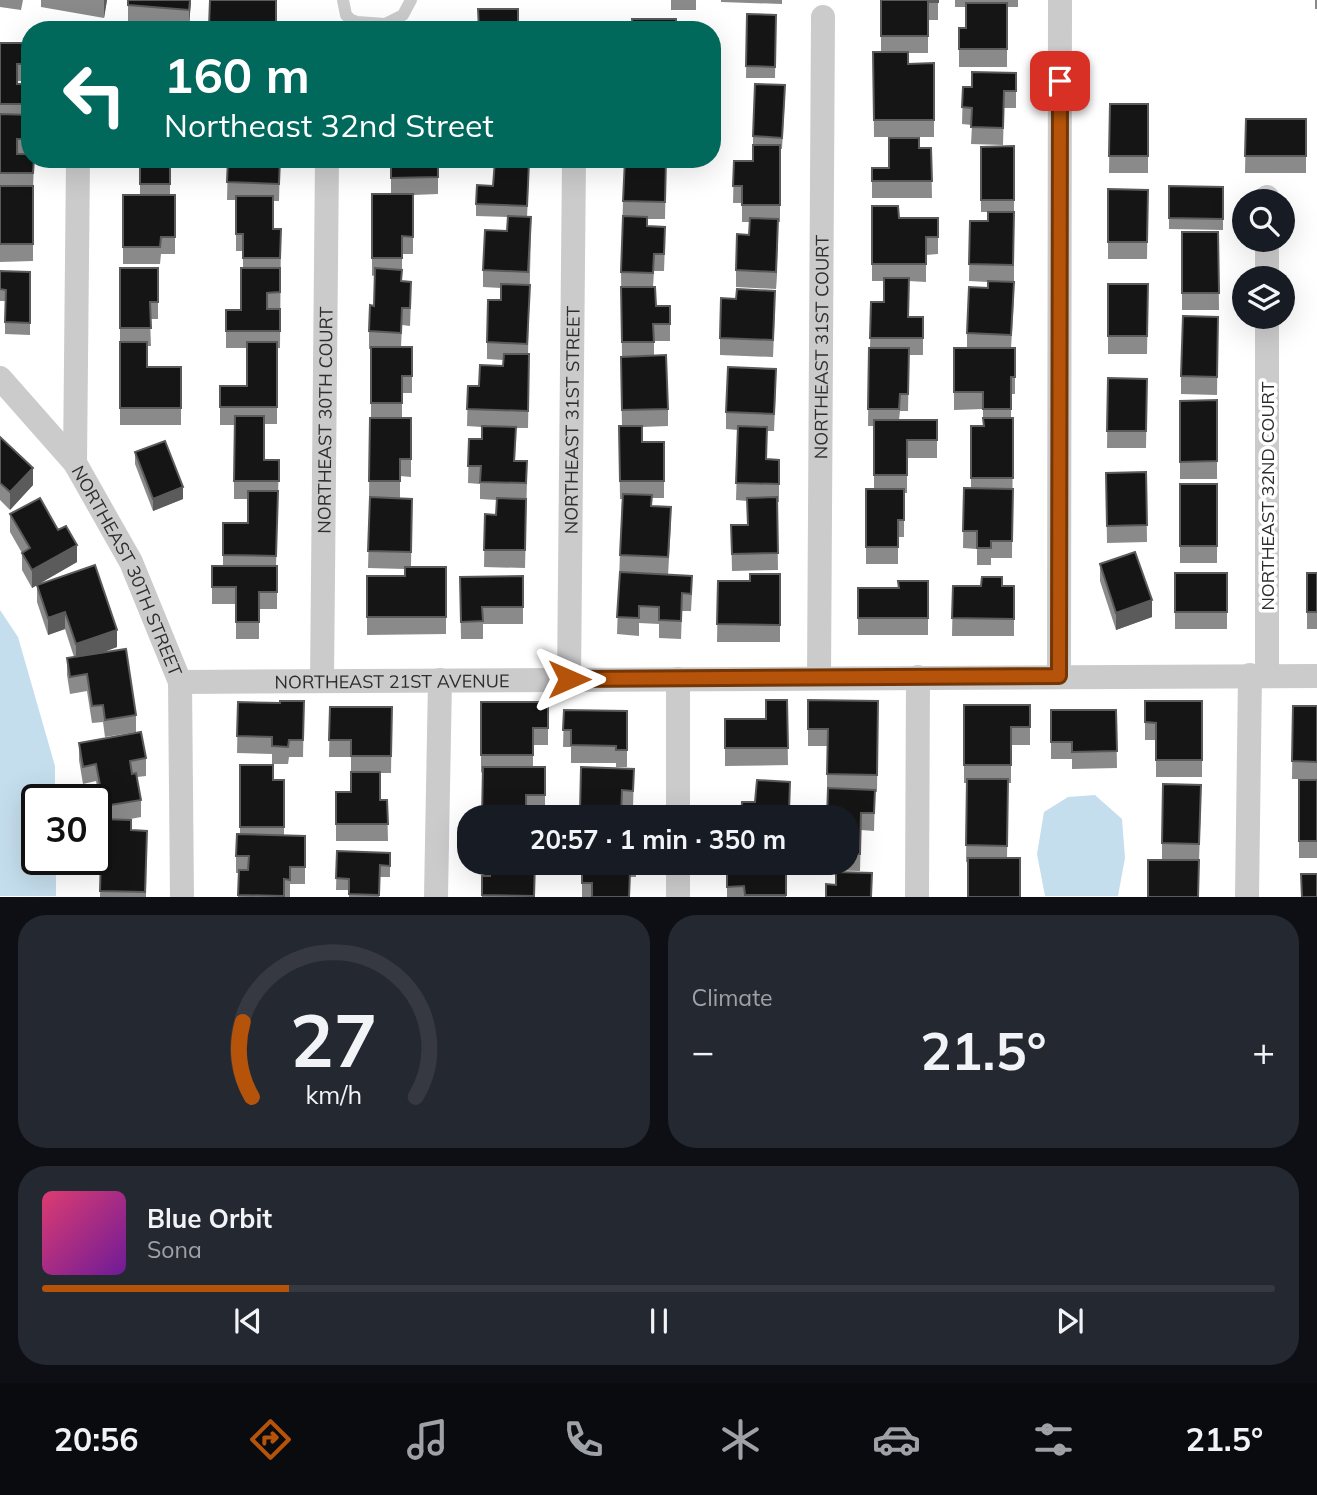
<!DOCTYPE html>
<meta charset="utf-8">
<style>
:root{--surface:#171b24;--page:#242831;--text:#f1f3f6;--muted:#9ea1a6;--line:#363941;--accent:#b45309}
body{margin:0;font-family:Mulish,sans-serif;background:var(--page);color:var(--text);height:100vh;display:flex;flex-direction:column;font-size:26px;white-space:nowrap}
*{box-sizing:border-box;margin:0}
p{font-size:23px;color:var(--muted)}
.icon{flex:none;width:38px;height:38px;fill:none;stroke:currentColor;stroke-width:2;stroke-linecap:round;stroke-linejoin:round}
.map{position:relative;height:897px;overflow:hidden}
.side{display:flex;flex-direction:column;gap:18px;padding:18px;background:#0d0f14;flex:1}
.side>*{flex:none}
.banner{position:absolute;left:21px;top:21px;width:700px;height:147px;border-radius:28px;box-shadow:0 7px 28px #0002;background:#00695c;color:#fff;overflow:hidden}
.tools{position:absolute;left:1232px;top:189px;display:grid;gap:14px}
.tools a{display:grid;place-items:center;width:63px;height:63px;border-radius:50%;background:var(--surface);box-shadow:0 7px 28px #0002;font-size:35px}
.speed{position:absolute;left:21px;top:784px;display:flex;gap:14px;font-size:35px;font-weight:700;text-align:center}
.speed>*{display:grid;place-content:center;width:91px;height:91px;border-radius:50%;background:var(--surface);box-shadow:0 7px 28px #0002;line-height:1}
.speed .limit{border:4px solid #111;border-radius:10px;background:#fff;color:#111}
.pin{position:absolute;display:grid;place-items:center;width:60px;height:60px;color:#fff;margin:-30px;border-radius:14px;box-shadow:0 4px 10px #0006}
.me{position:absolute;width:77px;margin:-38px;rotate:90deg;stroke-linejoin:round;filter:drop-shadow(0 0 5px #0008)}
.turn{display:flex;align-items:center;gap:24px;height:147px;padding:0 28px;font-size:32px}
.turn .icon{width:91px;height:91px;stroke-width:2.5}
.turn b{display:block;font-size:49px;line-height:60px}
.big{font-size:52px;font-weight:700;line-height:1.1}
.side .tile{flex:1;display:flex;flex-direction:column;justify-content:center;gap:10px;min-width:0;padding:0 24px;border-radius:28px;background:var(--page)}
.side .dial{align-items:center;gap:0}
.dial svg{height:182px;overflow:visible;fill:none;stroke:var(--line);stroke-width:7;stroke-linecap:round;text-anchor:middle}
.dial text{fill:var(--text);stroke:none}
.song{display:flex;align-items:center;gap:21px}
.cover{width:84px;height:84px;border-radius:10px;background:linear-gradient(135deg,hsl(340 70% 55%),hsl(280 70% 35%))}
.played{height:7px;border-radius:4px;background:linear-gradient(90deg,var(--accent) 20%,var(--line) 20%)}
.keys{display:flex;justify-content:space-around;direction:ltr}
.heat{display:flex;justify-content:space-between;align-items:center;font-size:38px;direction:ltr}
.side .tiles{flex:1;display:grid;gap:18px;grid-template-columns:1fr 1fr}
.tile:last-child{grid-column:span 2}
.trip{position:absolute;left:457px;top:805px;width:402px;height:70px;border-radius:28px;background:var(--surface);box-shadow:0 7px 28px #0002;font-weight:700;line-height:70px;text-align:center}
.menu{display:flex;height:112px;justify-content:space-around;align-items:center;background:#090b0e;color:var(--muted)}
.menu .icon{width:49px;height:49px}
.menu .on{color:var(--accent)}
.menu b{font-size:32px;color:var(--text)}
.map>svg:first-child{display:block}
.water{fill:#c5deed}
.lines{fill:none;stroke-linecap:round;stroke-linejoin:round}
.service{stroke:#cbcbcb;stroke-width:12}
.minor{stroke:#cbcbcb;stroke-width:24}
.wall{fill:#8a8a8a}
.shaded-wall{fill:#5b5b5b}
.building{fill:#151515;stroke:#5b5b5b;stroke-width:2}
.route-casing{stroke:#753606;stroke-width:18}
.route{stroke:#b45309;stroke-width:12}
.labels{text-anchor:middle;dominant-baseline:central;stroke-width:7;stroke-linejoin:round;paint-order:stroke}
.street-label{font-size:18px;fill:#2e2e2e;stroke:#fff}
</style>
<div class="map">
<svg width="1317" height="897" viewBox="0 0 1317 897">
<rect width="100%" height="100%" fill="#fff"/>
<path class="water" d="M0 610 18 637 55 766V800H37V859H56V896H0Z
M1095 795 1122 819 1125 858 1118 896H1045L1037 854 1044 812 1068 797Z"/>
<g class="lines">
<path class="service" d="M343 0 346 15 351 20 357 22 385 24 403 15 411 0"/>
<g class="minor">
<path id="s1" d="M78 159 75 463 131 562 180 682 182 897"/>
<path d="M1267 201V197"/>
<path d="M1267 278V240"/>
<path d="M0 378 75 463"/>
<path d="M1267 675V317"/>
<path d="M1059 676 1060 0"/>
<path id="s2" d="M819 678 823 17"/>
<path id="s3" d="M569 679 574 159"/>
<path id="s4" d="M322 681 327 159"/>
<path id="s5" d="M180 682 1317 676"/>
<path d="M678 817V679"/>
<path d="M436 897 440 680"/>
<path d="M678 897V863"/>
<path d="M917 897 918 677"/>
<path d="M1247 897 1250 675"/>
</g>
</g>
<path class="wall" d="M0 0H23L21 10 0 7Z
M41 0H107L104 18 41 7Z
M128 0H191L189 27 128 23Z
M210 0H276V30H209Z
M671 0H696V10H671Z
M721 0H782V4L721 2Z
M881 0H938V20H928V53H908V64L934 63V137H874L873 52H881Z
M955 0H1018V7H1007V67H959V28H966V7H955Z
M1315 0H1317V9H1315Z
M747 14 776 15 775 78H746Z
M0 43H30V81H17V84H26V115H30V159H34L33 190V261L0 262Z
M1016 73V108H1004L1003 145 971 144 972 125 962 124 963 87H972Z
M785 97 782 149H780V222H778L776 289 736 287V270L749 235 750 222H742V203H733L734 161H753V136Z
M1110 104H1148V173H1109Z
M1246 119H1306V173H1245Z
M1014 146V299L1011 348H1015V394H1011V418H1013L1012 558H991V565H977V549L963 548 964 488H971V426H983V409L954 410V348H967V333L988 288V282L969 281 970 221H988V212H981V147Z
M919 148H931L932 198H872V168H889Z
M140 159H170V195H175V254H161L160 264H123V195H140Z
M228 159H280L279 201H273V229H281L280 348H277V424H264V460H279L276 566H277V609H259V639H236V604H212V566H223V523H248V499H234V425H220V386H247V348H226V310H241L243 268V251H236V200H227Z
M391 159H438V194L413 195V254H402V281L411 299 410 326 402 325 401 347H412V393H402V418H411V477L400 476V498L412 499 411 567H446V634L367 635V576H405V569L368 568 370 498H369L370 418H371V349H369V331L374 306 375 275 372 276V194H391Z
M666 159 665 219H647V226L665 244 664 271H654L653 287 656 306H670V341H654V356L668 409V426L642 427V442H664V498H652V506L671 524 668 575 692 593 691 611H682L681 639 659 638V624L639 623V636L617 634 622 499H620L619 426H622L621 374 622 356 621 272 623 201Z
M529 174 527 217 531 234 528 354 529 372 528 428H516L515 461 527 479 525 568 484 567 485 514 496 515 497 500 480 499V484L468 483 469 439H482V427L467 426 468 386H479L503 366 504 360 487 359V342L501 300V288L483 287V270L507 231 508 217 476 216V204L493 186Z
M1169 186 1223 187V230L1169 229Z
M1108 189 1148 190 1147 259H1108Z
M872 206 899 218H938V254L926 255V282L909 281 908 317H923V355H909L908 411H900L899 420H937V458H907V493H904V537H898V564H866V489H874V426H868L869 348H870L871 302H884V281H872Z
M1182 232H1218L1219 310H1182Z
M120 268H158V319H150L151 346H147V367H181V425H120Z
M0 271 30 272V335L5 334V301H0Z
M1108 284H1148L1147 354H1108Z
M736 299 775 308 773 357 720 355V338Z
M1218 317 1217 395 1181 394V376Z
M1108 378 1147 379 1146 448H1107Z
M776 386 774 431H767V459L779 460V502H777L778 570 732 571 731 525H747V501L736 500 738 430 726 429V412Z
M1217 400V479H1180V401Z
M0 437 33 485 10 510 0 500Z
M135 452 183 499 153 511 135 464Z
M1146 472 1147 542 1107 543 1106 473Z
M1180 484H1217V563H1180Z
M10 514 77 562 37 585 117 647 102 653 136 715V732L105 737 103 722 92 723 87 691 70 694 67 675V658L74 657 65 629 48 635 37 602V585L32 588 22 570V553L10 532Z
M1100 564 1152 617 1116 630 1100 581Z
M1175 573H1227V629H1175Z
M1307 573H1317V629H1307Z
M780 574V642H717L718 581H750Z
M523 576V624H483V639H461L460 577Z
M928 581V635H858V588H898Z
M953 586H1014V636H952Z
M787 700 788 765 725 766V719H766Z
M808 700 878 701 877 792H875L874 831 861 830 860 871 825 870V863H847V817L827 791V746H808Z
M304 701 303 757H289L288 764H272V754L237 753 238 702 280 703Z
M1145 701H1202V777H1156V740H1145Z
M481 702H548V745H533V767H545V813L526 812 481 772Z
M964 705H1030V745H1011V783H1008L1007 858 966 862 967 783H964Z
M1293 706H1317V779H1292Z
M330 707H392L391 773H380V800H387L388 841H336V792H351V757H329Z
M564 710 627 711V767H616V763H571V747H563Z
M1051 710H1116L1117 768 1072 769V759H1051Z
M79 743 146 758V776L137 777 141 800V817L125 820 131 830 147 831 146 897H100L102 819H103L96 781 83 784 79 760Z
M240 765 273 780H284V836H305V884H290V897H238L239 873H236V856L240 834Z
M581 767 634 769 633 808H622L621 817H580Z
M1299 780H1317V858H1299Z
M790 782 789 817H741L755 802Z
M1201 802 1199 861 1162 860V843Z
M337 851 390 853V877H380L379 897H349V890H336Z
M480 863H535V897H482V876H490V872L480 871Z
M582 863H636V877H630V897H582Z
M727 863H786V897H727Z"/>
<path class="shaded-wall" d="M104 0H107L104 18Z
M190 0H191L189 27V10Z
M778 219V237L776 289V272Z
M33 468V485L10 510V492Z
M183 487V499L153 511V499Z
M77 545V562L32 588V570Z
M1152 600V617L1116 630V613Z
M65 612V629L48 635V618Z
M117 630V647L76 662V644Z"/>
<path class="building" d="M128 0H190L189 10 128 5Z
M210 0H276V27H209Z
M881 0H938V2H928V36H881Z
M966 3H1007V49H959V28H966Z
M478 9H518V30H479Z
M747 14 776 15 775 67 746 66Z
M632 19H676V30H633Z
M0 43H30V64H17V84H26V104H0Z
M873 52H908V64L934 63V120H874Z
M972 72 1016 73V91H1004L1003 128 971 127 972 108 962 107 963 87H972Z
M755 84 785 85 782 138 753 136Z
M1110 104H1148V156H1109Z
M0 114 30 115V139H17V154H30V159H34L33 173H0Z
M1246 119H1306V156H1245Z
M889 138H919V148H931L932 181H872V168H889Z
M753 145H780V205H742V186H733L734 161H753Z
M1014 146V200H981V147Z
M140 159H170V184H140Z
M228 159H280L279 184 227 182Z
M391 159H438V177L391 178Z
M625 159H666L665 202 623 201Z
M495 160 529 162 527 206 476 204 477 185 493 186Z
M0 186H33V244H0Z
M1169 186 1223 187V219L1169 218Z
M1108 189 1148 190 1147 242H1108Z
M372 194H413V237L402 236V258H372Z
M123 195H175V237H161L160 247H123Z
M236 196H273V229H281L280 258H243V234H236Z
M872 206H898L899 218H938V237H926V264H872Z
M988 212H1014L1013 265 969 264 970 221H988Z
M508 216 531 217 528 272 483 270 485 230 507 231Z
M623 216 647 217V226L665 227 664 254H654L653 273 621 272Z
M750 218 778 219 776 272 736 270 737 234 749 235Z
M1182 232H1218L1219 293H1182Z
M120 268H158V302H150L151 328H120Z
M241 268H280V292L267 293V309H280V331H226V310H241Z
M375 268 402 270 401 281 411 282 410 308H402L401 333 369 331 370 305 374 306Z
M0 271 30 272V323L5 322 6 290 0 289Z
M884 278H909L908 317H923V338H870L871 302H884Z
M988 281 1014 282 1011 335 967 333 969 287 988 288Z
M501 284 530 285 527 344 487 342 488 300H501Z
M1108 284H1148L1147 336H1108Z
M621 287H655L656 306H670V324H653L654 342H622Z
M737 289 775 291 773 340 720 338 721 298 736 299Z
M1183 316 1218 317 1217 377 1181 376Z
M120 342H147V367H181V408H120Z
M247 342H277V407H220V386H247Z
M371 347H412V376H402V403H371Z
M869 348H909L908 394H900L899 409H868Z
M954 348H1015V377H1011V409H983V392H954Z
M504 354H529L528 411 467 409 468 386H479L480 365 503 366Z
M666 355 668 409 622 410 621 357Z
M728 367 776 369 774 414 726 412Z
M1108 378 1147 379 1146 431H1107Z
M1217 400V461L1180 462V401Z
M235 416H264V460H279V481H234Z
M370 418H411V459H400V481H369Z
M983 418H1013V478H971V426H984Z
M874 420H937V440H907V475H874Z
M482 426 516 427 514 461H527L526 483 480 482 481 466H468L469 439H482Z
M619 426H642V442H664V481H620Z
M738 426 767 427 766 459 779 460V484L736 483Z
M0 437 33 468 10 492 0 483Z
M165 441 183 487 153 499 135 452Z
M1146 472 1147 525 1107 526 1106 473Z
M1180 484H1217V546H1180Z
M964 488 1013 489 1012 541H991V548H977V531H963Z
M866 489H904V520H898V547H866Z
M248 491H278L276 556 223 555V523H248Z
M623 494 652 495 651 506 671 507 668 557 620 555Z
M370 497 412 499 411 552 368 551Z
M777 497 778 553 732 554 731 525H748L747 498Z
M40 498 58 530 66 526 77 545 32 570 22 553 30 548 10 514Z
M497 498 526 499 525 550H484L485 514 496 515Z
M1135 552 1152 600 1116 613 1100 564Z
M95 565 117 630 76 644 65 612 48 618 37 585Z
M212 566H277V592H259V622H236V587H212Z
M405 567H446V617H367V576H405Z
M620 572 692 576 691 594 682 593 681 621 659 620V607L639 606V618L617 617Z
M1175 573H1227V612H1175Z
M1307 573H1317V612H1307Z
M750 574H780V625L717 624 718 581H750Z
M523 576V607H482L483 621 461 622 460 577Z
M982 577H1002V586H1014V619L952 618 953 586H981Z
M898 581H928V618H858V588H899Z
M126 649 136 715 105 720 103 705 92 706 87 674 70 677 67 658Z
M766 700H787L788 748H725V719H766Z
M808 700 878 701 877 775 827 774 828 729H808Z
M280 701H304L303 740H289L288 747 272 746V737L237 736 238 702 280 703Z
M1145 701H1202V760H1156V723L1145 722Z
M481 702H548V728H533V755H481Z
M964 705H1030V727H1011V765H964Z
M1293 706H1317V762L1292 761Z
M330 707H392L391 756H351V740H329Z
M564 710 627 711V750H616V746L571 745V730H563Z
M1051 710H1116L1117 751 1072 752V742H1051Z
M141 732 146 758 130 761 132 774 136 773 141 800 104 806 96 764 83 767 79 743Z
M240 765H273V780H284V827H240Z
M483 767H545V795H526V817H482Z
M581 767 634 769 633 791 622 790 621 817H590V814H580Z
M351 772H380V800H387L388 824H336V792H351Z
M967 779H1008L1007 846 966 845Z
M757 780 790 782 789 812H779L778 817H741L742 802H755Z
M1299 780H1317V841H1299Z
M1163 784 1201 785 1199 844 1162 843Z
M828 788 875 790 874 813H861L860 854H847V817H827Z
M102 819 131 820V830L147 831 145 892 100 891Z
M237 834 305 836V867H290V880L284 879V896L238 895 239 870H248L249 856H236Z
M337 851 390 853V866L380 865 379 895 349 894V879L336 878Z
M968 858H1020V897H968Z
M1148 860H1199L1198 897H1148Z
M490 863H535L534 896 482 895V876H490Z
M582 863H615V873H630L629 897H592V883H582Z
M727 863H786V895H745L744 886 727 887Z
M836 872 872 873 871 897H826V884L836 885Z
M1301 874H1317V897H1302Z"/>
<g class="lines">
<g class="route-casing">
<path id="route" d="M569 679 1059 676 1060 81"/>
</g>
<use href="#route" class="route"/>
</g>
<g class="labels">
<g class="street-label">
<text stroke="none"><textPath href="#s2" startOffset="331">NORTHEAST 31ST COURT</textPath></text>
<text stroke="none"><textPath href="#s3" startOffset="259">NORTHEAST 31ST STREET</textPath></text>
<text stroke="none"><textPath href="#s4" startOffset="261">NORTHEAST 30TH COURT</textPath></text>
<text transform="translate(1267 496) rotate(-90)">NORTHEAST 32ND COURT</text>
<text stroke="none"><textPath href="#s1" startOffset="424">NORTHEAST 30TH STREET</textPath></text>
<text stroke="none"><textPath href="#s5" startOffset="212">NORTHEAST 21ST AVENUE</textPath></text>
</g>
</g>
</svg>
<div class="tools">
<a><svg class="icon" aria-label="search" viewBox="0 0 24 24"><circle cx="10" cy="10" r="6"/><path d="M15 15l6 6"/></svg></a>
<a><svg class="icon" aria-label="layers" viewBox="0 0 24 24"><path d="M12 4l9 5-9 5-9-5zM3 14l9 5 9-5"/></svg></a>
</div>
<div class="speed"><div class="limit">30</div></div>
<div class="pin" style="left:1060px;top:81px;background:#d93025"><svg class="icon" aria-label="arrive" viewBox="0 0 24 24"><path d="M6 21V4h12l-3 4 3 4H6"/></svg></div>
<svg class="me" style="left:569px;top:679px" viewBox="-20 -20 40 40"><path d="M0-17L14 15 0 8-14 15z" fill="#b45309" stroke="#fff" stroke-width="4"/></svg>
<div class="trip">20:57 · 1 min · 350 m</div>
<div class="banner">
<div class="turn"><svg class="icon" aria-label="left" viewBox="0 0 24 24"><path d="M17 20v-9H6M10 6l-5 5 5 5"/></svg><div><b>160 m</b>Northeast 32nd Street</div></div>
</div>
</div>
<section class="side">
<div class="tiles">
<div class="tile dial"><svg viewBox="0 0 100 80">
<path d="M14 69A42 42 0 1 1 86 69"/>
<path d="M14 69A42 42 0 0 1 10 36" stroke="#b45309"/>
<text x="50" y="56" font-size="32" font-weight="700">27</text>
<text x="50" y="72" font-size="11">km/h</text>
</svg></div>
<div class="tile"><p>Climate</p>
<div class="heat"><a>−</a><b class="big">21.5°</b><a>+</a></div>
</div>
<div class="tile">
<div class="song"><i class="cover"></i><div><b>Blue Orbit</b><p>Sona</p></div></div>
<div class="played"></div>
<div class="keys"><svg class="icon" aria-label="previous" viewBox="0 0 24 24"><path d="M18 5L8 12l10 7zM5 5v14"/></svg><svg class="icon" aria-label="pause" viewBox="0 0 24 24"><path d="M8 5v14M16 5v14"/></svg><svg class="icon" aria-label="next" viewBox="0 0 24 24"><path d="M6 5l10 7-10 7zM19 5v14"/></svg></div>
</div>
</div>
</section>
<nav class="menu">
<b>20:56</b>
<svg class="icon on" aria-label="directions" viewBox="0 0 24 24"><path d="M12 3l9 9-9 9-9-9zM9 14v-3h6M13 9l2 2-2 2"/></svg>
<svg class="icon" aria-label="music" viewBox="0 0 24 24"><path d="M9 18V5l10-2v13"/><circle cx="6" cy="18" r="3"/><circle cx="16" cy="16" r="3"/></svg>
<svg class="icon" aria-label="phone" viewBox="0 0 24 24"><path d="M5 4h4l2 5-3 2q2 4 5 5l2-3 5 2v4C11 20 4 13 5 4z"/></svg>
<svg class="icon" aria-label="climate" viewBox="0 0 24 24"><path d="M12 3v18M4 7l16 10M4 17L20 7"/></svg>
<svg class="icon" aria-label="car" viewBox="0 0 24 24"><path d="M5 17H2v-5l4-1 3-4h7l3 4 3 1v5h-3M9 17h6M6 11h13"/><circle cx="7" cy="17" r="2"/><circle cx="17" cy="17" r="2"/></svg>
<svg class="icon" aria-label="filters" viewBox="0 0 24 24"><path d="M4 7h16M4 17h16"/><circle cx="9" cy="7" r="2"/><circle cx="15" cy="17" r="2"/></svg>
<b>21.5°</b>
</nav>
